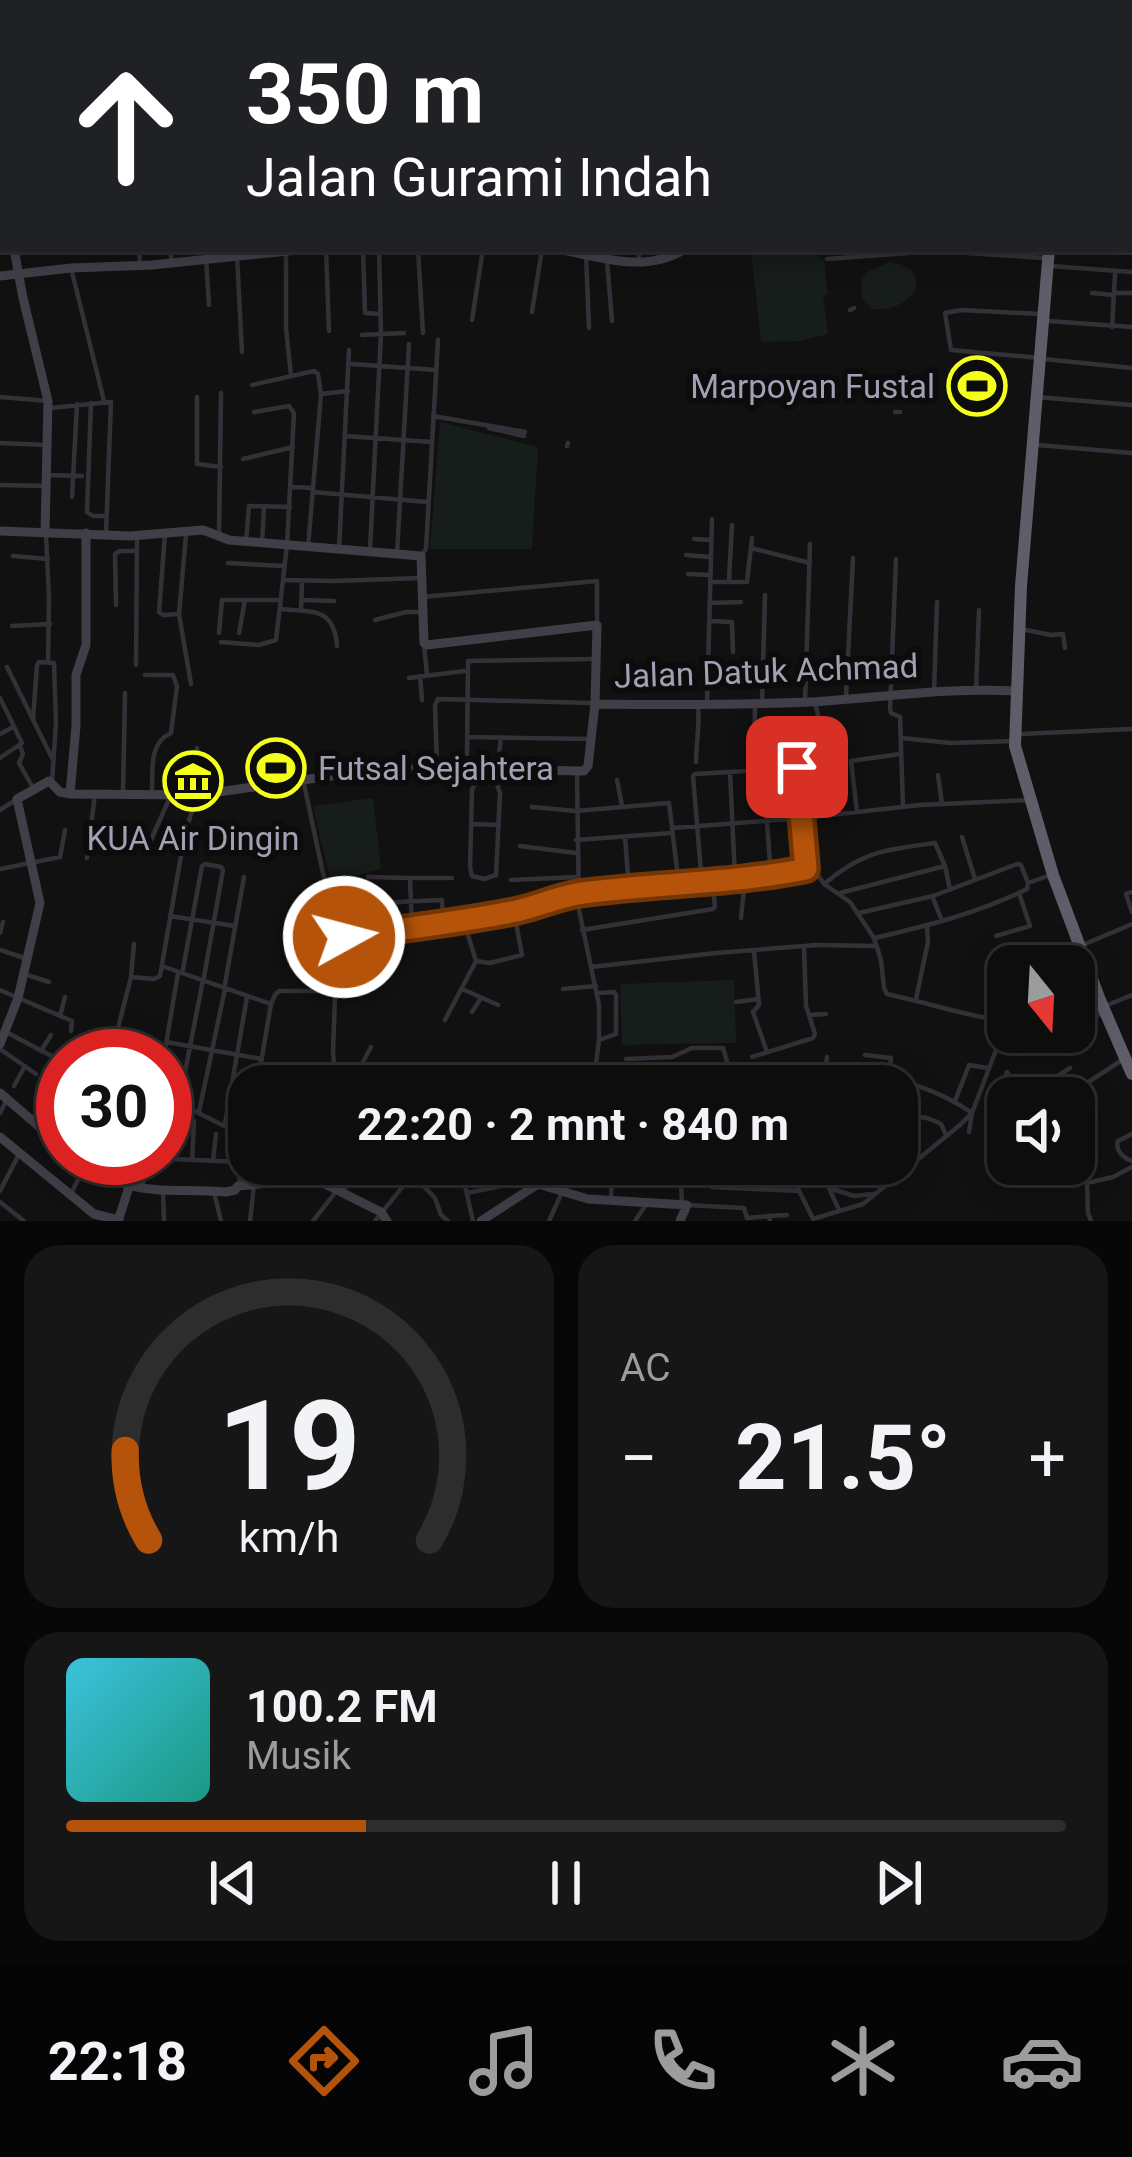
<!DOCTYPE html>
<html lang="id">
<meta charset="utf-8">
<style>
:root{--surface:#0d0d0e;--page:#161617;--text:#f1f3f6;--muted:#9a9c9e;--line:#2d2d2e;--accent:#b45309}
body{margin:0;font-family:Roboto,sans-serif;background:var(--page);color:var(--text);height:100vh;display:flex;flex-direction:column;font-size:45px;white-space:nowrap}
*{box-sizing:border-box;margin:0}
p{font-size:39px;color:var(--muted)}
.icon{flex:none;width:66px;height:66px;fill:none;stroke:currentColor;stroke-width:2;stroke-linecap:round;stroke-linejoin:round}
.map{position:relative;height:1221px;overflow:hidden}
.sheet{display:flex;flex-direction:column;gap:24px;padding:24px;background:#070708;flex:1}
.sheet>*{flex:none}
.banner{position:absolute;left:0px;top:0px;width:1134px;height:252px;box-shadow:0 6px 30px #0003,0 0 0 3px var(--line);background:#202124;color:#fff;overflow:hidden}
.needle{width:78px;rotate:162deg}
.fabs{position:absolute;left:987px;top:945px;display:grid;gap:24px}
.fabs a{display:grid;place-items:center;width:108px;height:108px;border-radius:24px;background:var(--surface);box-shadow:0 6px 30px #0003,0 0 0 3px var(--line);font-size:60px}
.speed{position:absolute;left:36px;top:1029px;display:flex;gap:24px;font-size:60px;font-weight:700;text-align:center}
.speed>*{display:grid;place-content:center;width:156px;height:156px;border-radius:50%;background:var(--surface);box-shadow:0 6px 30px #0003,0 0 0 3px var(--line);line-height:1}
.speed .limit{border:18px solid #d22;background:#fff;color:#111}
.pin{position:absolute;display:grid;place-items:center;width:102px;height:102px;color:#fff;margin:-51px;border-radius:24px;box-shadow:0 6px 18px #0006}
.me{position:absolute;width:132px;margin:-66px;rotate:83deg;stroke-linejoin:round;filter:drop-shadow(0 0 9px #0008)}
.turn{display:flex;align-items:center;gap:42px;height:252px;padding:0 48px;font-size:54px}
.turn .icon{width:156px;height:156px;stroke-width:2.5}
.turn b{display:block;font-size:84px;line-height:102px}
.big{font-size:90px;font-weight:700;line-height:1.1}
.sheet .tile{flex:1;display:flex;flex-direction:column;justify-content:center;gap:18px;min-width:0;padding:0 42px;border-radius:36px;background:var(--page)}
.sheet .dial{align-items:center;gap:0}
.dial svg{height:312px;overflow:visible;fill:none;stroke:var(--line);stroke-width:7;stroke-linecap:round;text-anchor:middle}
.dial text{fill:var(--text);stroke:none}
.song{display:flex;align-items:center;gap:36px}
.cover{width:144px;height:144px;border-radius:18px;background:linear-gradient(135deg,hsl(190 70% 55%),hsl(170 70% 35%))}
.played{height:12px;border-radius:6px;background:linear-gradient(90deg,var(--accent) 30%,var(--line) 30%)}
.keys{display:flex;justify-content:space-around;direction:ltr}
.heat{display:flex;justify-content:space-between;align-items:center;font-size:66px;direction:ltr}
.sheet .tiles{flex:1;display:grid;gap:24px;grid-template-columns:1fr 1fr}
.tile:last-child{grid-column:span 2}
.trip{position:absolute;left:228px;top:1065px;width:690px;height:120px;border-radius:36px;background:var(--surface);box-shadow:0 6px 30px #0003,0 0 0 3px var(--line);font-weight:700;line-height:120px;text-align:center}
.dock{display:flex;height:192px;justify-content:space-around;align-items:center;background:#050506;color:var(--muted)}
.dock .icon{width:84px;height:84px}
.dock .active{color:var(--accent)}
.dock b{font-size:54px;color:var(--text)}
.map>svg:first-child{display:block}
.green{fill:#171d1a}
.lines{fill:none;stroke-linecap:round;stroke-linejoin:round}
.street{stroke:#333138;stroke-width:4.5}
.secondary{stroke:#403f48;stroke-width:9}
.highway{stroke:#5e5d69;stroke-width:12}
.route-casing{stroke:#753606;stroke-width:30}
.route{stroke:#b45309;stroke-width:21}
.labels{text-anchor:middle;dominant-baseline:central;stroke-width:12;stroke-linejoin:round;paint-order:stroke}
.poi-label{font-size:33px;fill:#a2a1b4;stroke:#0c0c0d;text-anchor:end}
.street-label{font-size:33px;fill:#a2a1b4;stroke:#0c0c0d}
</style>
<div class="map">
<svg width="1132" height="1221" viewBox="0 0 1132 1221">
<rect width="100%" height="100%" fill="#111112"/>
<path class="green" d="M751 249H817L819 259 824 260 828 294 823 296 828 334 799 341 761 342Z
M890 262C936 267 917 313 872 309L862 298 861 280 869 271Z
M440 422 538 447 532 549H430Z
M373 798 381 869 331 883 313 806Z
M734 980 736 1043 622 1045 620 984Z"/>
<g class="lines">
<path class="street" d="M30 0 31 3
M84 0 111 3
M119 0 121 3
M221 0 245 3
M711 0V3
M623 2 629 3
M153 3 154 0
M170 3 171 0
M361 3 362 0
M382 3 383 0
M402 3 403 0
M423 3V0
M443 3V0
M463 3 464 0
M484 3V0
M505 3 506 0
M554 3 555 0
M582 3H583
M653 3 654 0
M865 3 866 0
M958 3V0
M0 12 3 19
M0 24 3 23
M0 73 3 72
M0 94 3 93
M0 115 3 114
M1131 123H1132
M0 136 3 135
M1131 216H1132
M139 249 140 265
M170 249 172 263
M326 249 329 331
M363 249 365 313 380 314
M418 249 423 333
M606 249 612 321
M639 249V263
M286 251V328L291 376
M237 255 242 352
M586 255 589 328
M206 259 209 305
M827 259 936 251 1043 258
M1051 266 1132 272
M71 268 104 401
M1092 293 1113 295
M1114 293H1132
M850 310 854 308
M532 312 542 249
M472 320 483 249
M1048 321 1132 327
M1112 327 1115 274
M362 335 404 333
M1040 358 951 350 945 313 961 310 1040 314
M1044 359 1132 368
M352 364 436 370
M252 385 314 371 318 374 321 394 308 547
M321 394 348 391
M0 397 48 401
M197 397V464L221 467
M1037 397 1132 405
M91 403 87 512 93 516H107
M50 408 111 402 106 533
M895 412H900
M433 416 525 432
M489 428 524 436
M345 436 432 442
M0 443 47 445
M1038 445 1132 453
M567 446 568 443
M243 459 293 447
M46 475 82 476
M0 485 46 486
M291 487 313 488
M313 492 427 502
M72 497 77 404
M165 534 159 612 163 615 179 614
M186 535 179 614 191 684
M46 536 49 597 48 662
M219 536 221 393
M694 539 710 540
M246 541 249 506 290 507
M262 543 264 507
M751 548 810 563
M339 549 349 350
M370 549 381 333 379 249
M397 554 409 344
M686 555 710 557
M13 556 48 559
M421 556 426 549 438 340
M896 559 890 709 891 713 900 717 903 807
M228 563 284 566
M688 574 710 575
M283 580 333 581 421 578
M729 580 732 525
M710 582H747L752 538
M422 597 597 581V625
M301 600 334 601
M710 603 741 602
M116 605 115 554 120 551H137
M280 609C313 612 334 607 337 646
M301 611 302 581
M375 620 406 612H422
M710 621 732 622 733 652
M12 626 50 624
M1026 630 1051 635 1063 634 1065 648
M219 633 222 600H281
M239 633 245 600
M221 642 259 645 276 640 287 545 294 413 289 406 254 412
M424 645 427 675
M136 665 137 536
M7 667 53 760
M145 675H173L177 686 171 733C148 743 153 771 152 794
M420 676 422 700
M409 678 464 671
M976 690 979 610
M934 692 937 602
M846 696 853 558
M0 698 22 743 0 758
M805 702 810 544
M815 702 821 729
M762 703 765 595
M707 705 712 519
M33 720 37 665 39 662 54 663 56 723 52 782
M0 734 13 727
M1020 734 1132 729
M468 737 591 739
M901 738 951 743 1014 741
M20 746 23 754 19 763 33 788
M467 754 468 661 595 659
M696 762C696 743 700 726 698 706
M437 767 435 705 438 699 591 703
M754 769 755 703
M763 770 771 876
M497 771 501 737
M730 772 735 878
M577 773 579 910 599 1005V1040L593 1086
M938 775 942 804
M617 780 622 806
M481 782 497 784 500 793 496 875 484 879 472 876 470 867 472 790 474 785 481 782 482 770
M304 784 337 939 333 1052 336 1086
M123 793 125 693
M532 807 576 811 669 803 679 886
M0 810 17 799
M857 812 851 761 900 754
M471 824 499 825
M673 828 803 818 920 805 1030 800
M625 837 629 889
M962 837 975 879
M576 840 672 833
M150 842 171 795
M520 846 576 853
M87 858 95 794
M0 869 60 857 65 830
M368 877 410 878 412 929
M410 878H452
M511 880 577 877
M702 884 693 776 695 774 797 768 806 869
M824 884C863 851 885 850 935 843L945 866 950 890
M1132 892 1126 894 1132 912
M840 893 945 866
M933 898 942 921
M375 903 442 900 443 925
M859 913 933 896 1017 864 1021 865 1028 883
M170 916 235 926
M741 918 745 878
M464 922 476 961
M582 930 713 909 715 906 712 882
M0 933 3 922
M996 936 1030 926 1019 893
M875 938C926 926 979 913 1027 889L1028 883 1048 876
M337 939 464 922 514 912 577 893 702 884 813 868 824 884 850 902 874 938 881 960 884 988 887 994C928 1003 967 1016 1008 1022
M1085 944 1132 924
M804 948 806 1006 809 1015 826 1014
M0 950 27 959
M754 951 759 1005 753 1012 767 1052
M476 961 490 963 522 955 514 912
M162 966 271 1004 275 995 279 991H336
M591 967 716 953 817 945 877 946
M183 969 202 866 205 864 221 867 223 870 204 977
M24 974 49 982
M131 977 134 944
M225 984 244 877
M462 989 498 1005
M563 989 596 986
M0 990 72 1021 71 1031
M598 993 614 992 616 995V1034L599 1040
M916 999 928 942 927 926
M736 1002 758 999
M1110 1004 1132 995
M472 1012 481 998
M60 1016 65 997
M445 1020 476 961
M1074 1021 1105 1013
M6 1032 63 1062
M166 1042 262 1059
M0 1049 36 1074
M41 1051 51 1035
M865 1055 891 1058 889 1077
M111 1056 131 977 154 979 160 976 185 833 197 795V748
M164 1056 178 973
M752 1057 813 1038 815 1034 809 1015
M626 1059 672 1057 692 1048H723L734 1086
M847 1071 869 1074
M1007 1072 990 1122 1008 1129
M1007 1072 1024 1096
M359 1073 421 1076 438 1086
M14 1086 25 1066
M257 1086 271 1004
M350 1086 371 1047
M398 1086 402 1074
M770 1086 793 1081 796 1086
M824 1086 827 1057
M858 1086 865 1082 869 1074C906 1080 942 1092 972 1113L969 1132
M165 1096 248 1138 239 1182
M1023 1098 1070 1068
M1059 1098 1084 1085 1125 1058
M955 1101 969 1065 988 1068
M179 1103 203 980
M199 1112 225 989
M0 1113 7 1099
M1074 1117 1079 1118
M906 1118 909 1165
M897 1122C915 1115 924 1115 941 1124L946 1135
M225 1124 247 997
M1004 1128 1000 1145 1008 1165 1042 1164
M1132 1134 1118 1141C1115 1150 1123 1158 1132 1161
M55 1139 60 1104
M149 1158 241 1162
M170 1159 176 1112
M192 1160 194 1121
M213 1161 216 1134
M345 1164V1194
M460 1164 473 1221
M496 1164 501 1186
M532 1164 535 1179
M585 1164 591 1174 618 1177
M618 1164V1177L668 1181
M637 1164 638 1179
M658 1164 659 1180
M680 1164 682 1204
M708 1164 709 1184 712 1187 799 1191
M786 1164 813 1219 863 1204 960 1125 972 1113 996 1050 1000 1045 1033 1032
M818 1164 829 1188 854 1196 873 1194
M855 1164H856
M413 1175 435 1198 441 1215 448 1221
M142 1188 148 1159
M829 1188 839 1210
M163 1190 164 1221
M0 1191 19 1154
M72 1192 85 1165
M214 1192 221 1221
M467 1193 535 1179 538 1184
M611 1199 612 1176
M0 1202 24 1221
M687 1205 744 1208 747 1218 769 1216 770 1221
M769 1216 787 1215
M250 1221 254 1185
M313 1221 338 1189
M375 1221 421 1164
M549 1221 563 1190
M635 1221 645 1206
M1091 1221 1088 1213 1087 1183 1113 1177 1132 1167"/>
<path class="secondary" d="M66 0V3
M340 3 341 0
M530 3 531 0
M753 3 754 0
M1131 13H1132
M0 164 3 182
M14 249 23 298 48 401 45 533
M558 249C600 257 645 274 685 249
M0 276 71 268 152 265 307 249
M0 531 130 536 203 530 229 540 421 556 424 643 427 645 597 625 595 704 588 766 584 771 387 768 197 795 70 794 60 792 49 781 17 799 40 903 18 998 0 1044
M595 704C667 705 739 705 810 702 879 698 947 687 1016 691
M70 794 76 726V675L86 645V533
M0 1093 63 1147
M0 1137 94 1214 119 1220
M77 1158C130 1200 163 1187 226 1192L235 1190 238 1186 315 1179 381 1212 387 1221
M118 1221 129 1187
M481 1221 538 1184 588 1199 687 1205 680 1221"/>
<path class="highway" d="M1073 3 1074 0
M1049 249 1021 586 1015 746 1053 875 1100 1000 1132 1074"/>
</g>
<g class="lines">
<g class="route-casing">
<path id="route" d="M344 937C400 929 455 923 511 912 535 908 558 896 583 893 657 883 732 884 806 869L797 767"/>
</g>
<use href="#route" class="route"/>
</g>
<defs>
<g id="stadium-ring" transform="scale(3)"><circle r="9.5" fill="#0c0c0d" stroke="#f5ff1c" stroke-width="1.5"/><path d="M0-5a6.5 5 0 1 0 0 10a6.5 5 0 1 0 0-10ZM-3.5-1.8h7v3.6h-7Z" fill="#f5ff1c"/></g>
<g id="museum-ring" transform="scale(3)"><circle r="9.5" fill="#0c0c0d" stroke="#f5ff1c" stroke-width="1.5"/><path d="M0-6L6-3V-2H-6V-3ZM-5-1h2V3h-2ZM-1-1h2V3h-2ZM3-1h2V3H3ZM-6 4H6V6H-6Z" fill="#f5ff1c"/></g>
</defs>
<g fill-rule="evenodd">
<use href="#stadium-ring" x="977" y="386"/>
<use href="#stadium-ring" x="276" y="768"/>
<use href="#museum-ring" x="193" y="781"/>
</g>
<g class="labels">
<g class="poi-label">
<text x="935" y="386">Marpoyan Fustal</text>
<text x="318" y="768" text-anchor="start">Futsal Sejahtera</text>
<text x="193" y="838" text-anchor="middle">KUA Air Dingin</text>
</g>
<g class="street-label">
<text transform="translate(766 671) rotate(-2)">Jalan Datuk Achmad</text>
</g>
</g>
</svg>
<div class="fabs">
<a><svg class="needle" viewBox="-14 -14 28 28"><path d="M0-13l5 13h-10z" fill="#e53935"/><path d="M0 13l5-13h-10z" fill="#9a9c9e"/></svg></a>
<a><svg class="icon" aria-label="sound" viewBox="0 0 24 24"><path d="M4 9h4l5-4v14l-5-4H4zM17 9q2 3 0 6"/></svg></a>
</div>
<div class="speed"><div class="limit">30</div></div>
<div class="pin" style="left:797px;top:767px;background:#d93025"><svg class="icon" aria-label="arrive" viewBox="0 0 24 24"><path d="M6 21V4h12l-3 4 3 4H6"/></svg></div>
<svg class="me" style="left:344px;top:937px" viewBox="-20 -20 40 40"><circle r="17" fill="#b45309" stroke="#fff" stroke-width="3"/><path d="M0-11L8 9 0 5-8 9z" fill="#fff"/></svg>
<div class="trip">22:20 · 2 mnt · 840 m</div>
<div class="banner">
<div class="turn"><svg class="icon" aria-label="ahead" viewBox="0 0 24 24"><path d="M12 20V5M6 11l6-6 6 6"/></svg><div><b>350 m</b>Jalan Gurami Indah</div></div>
</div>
</div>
<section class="sheet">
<div class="tiles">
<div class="tile dial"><svg viewBox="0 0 100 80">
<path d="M14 69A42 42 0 1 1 86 69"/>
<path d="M14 69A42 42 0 0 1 8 46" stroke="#b45309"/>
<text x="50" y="56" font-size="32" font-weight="700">19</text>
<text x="50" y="72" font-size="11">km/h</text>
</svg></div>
<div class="tile"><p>AC</p>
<div class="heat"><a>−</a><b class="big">21.5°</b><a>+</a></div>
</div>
<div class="tile">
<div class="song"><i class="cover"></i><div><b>100.2 FM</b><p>Musik</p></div></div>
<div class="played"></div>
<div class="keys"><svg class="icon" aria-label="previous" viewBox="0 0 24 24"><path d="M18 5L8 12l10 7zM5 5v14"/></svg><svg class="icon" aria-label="pause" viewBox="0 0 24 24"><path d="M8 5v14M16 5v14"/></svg><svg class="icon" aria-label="next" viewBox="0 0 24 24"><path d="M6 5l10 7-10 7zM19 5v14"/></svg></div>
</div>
</div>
</section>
<nav class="dock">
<b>22:18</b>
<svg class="icon active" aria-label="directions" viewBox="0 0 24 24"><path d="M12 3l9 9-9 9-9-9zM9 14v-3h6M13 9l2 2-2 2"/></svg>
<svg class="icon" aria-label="music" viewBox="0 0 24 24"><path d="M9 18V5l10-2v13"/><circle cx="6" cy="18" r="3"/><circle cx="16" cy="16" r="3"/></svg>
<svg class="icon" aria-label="phone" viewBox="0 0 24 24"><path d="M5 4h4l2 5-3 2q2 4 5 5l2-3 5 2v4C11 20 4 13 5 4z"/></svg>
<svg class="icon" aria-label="climate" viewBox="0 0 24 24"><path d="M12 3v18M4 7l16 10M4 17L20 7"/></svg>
<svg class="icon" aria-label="car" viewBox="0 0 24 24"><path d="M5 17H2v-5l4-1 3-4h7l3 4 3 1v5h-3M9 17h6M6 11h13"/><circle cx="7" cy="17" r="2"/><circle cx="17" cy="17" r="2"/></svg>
</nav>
